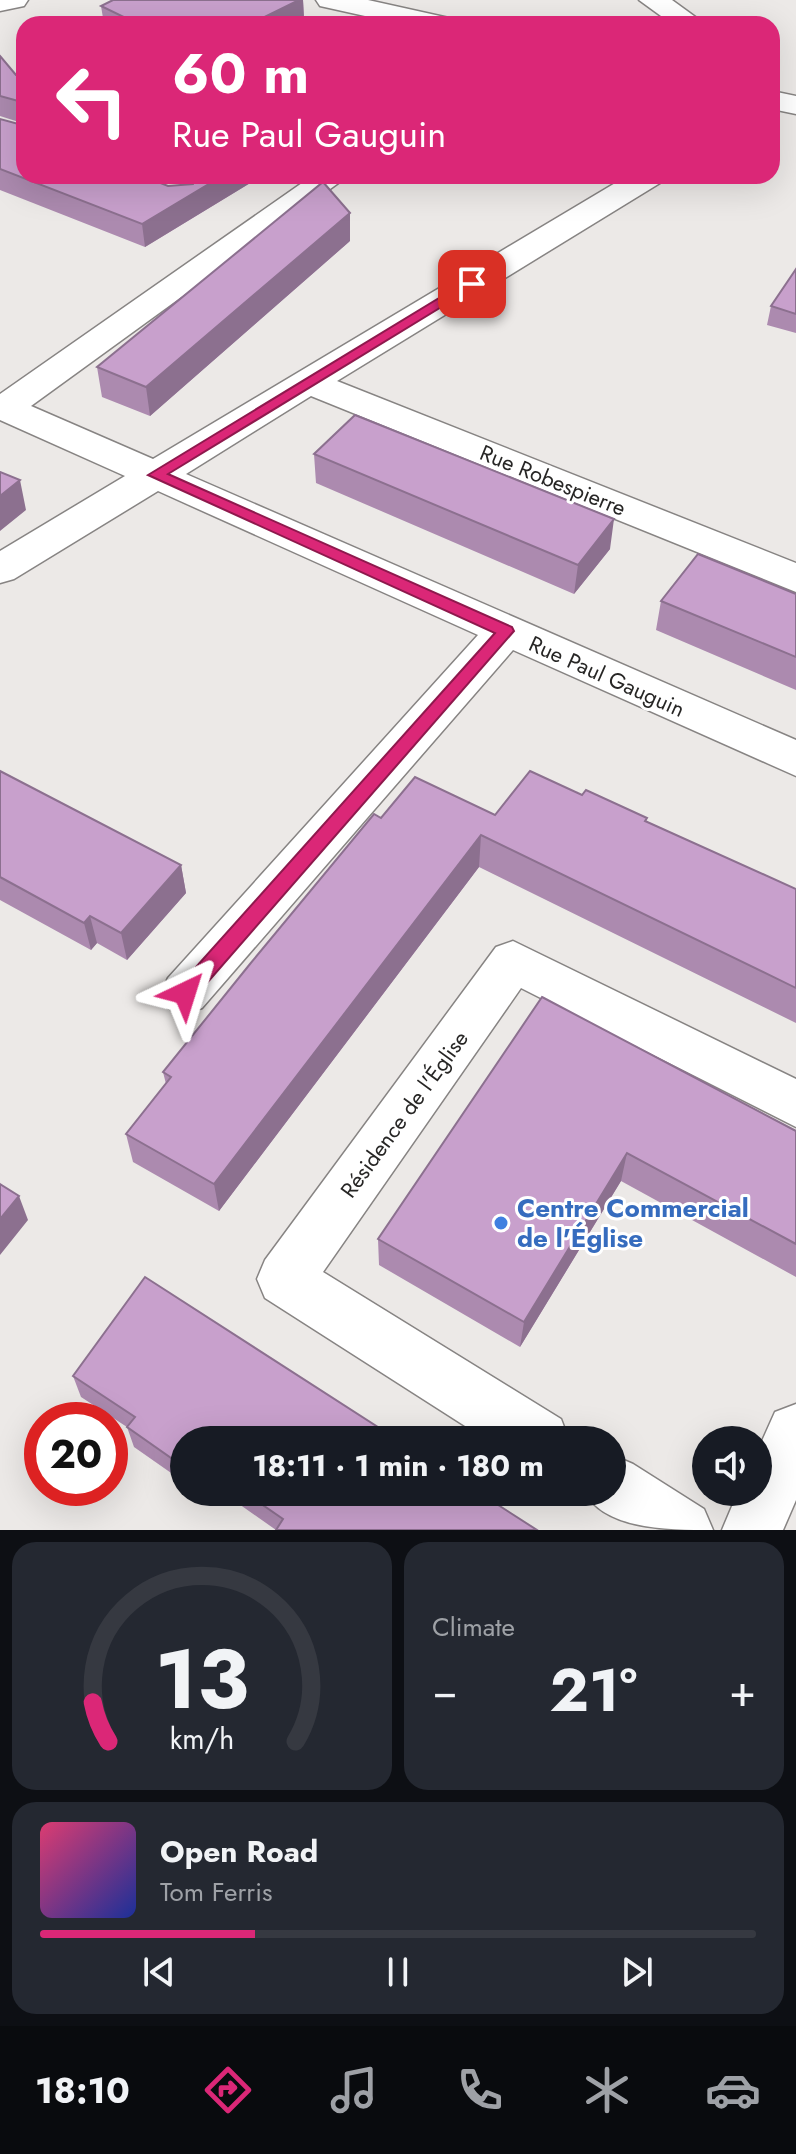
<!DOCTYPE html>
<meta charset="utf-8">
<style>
:root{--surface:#171b24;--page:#242831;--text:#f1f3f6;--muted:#9ea1a6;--line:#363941;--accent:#db2777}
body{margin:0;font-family:Jost,sans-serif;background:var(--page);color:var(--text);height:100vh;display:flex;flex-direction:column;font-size:30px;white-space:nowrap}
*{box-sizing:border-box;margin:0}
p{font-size:26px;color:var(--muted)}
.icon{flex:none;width:44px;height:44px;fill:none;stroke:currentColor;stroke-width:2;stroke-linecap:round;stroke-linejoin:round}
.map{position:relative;height:1530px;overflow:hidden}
.side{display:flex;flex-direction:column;gap:12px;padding:12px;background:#0d0f14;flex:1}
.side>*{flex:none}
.banner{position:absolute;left:16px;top:16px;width:764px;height:168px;border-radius:24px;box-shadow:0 8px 32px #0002;background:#db2777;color:#fff;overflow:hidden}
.tools{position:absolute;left:692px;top:1426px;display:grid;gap:16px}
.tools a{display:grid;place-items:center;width:80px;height:80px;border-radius:50%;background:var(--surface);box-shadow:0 8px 32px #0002;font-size:40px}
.speed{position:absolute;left:24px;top:1402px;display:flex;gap:16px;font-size:40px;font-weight:700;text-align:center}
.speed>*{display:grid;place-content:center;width:104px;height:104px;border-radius:50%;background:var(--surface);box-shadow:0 8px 32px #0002;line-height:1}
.speed .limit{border:12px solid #d22;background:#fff;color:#111}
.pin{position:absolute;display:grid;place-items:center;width:68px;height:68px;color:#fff;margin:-34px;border-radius:16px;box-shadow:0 4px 12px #0006}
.me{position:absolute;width:88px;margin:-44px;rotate:41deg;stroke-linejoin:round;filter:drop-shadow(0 0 6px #0008)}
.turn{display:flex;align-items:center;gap:28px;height:168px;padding:0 24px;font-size:36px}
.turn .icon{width:104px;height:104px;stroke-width:2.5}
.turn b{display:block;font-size:56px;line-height:68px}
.big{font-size:60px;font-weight:700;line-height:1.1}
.side .widget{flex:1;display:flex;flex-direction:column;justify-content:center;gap:12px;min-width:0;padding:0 28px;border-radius:24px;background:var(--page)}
.side .dial{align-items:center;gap:0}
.dial svg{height:208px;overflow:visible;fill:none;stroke:var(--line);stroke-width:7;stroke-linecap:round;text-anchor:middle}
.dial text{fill:var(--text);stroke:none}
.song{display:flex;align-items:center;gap:24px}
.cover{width:96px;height:96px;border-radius:12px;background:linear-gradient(135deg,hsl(340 70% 55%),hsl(230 70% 35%))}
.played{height:8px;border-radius:4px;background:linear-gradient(90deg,var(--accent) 30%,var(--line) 30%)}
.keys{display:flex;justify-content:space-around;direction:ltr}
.heat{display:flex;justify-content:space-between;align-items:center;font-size:44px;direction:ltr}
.side .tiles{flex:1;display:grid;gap:12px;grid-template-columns:1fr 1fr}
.widget:last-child{grid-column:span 2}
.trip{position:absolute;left:170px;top:1426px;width:456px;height:80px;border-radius:40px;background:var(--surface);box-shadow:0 8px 32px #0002;font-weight:700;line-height:80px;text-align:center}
.tabs{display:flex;height:128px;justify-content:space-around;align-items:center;background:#090b0e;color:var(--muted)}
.tabs .icon{width:56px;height:56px}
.tabs .active{color:var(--accent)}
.tabs b{font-size:36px;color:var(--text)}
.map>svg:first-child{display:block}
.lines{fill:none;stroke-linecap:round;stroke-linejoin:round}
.minor-casing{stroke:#878483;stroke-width:3}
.minor{fill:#fff;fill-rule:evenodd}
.wall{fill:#ac8aaf}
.shaded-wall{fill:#8c708f}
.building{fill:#c8a0cc;stroke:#8c708f;stroke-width:2}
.route{fill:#db2777;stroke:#8e194d;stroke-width:2}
.shop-dot{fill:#3f7fe0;stroke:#fff;stroke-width:3}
.labels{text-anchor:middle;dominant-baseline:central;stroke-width:6;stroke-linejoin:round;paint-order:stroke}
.street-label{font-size:22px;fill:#272625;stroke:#fff}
.near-shop-label{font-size:26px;font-weight:bold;fill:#366cbe;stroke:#fff;text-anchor:start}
</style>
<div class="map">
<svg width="796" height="1530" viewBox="0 0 796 1530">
<rect width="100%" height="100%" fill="#ece9e7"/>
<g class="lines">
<g class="minor-casing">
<path id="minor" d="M0 0H28L24 6 0 11Z
M316 0H368L449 18 453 24H401L320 6Z
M639 0H672L705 24H672Z
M772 91 796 96V114L772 109Z
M312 176H348L31 406 153 459 627 176H665L660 183 337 381 796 563V592L311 396 186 474 796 740V776L513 650 202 1008 185 1014 168 1008 161 993 168 978 478 635 158 491 14 579 0 583V551L125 476 0 420V394Z
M513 941 796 1079V1127L521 988 323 1272 561 1419 569 1440H487L265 1298 257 1279 265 1260 496 947Z
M796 1404V1500L783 1530H722L738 1492H758V1450L775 1412Z
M612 1455 633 1464 704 1509 713 1530C670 1530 605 1530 585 1492H612Z"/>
</g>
<use href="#minor" class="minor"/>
</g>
<path class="wall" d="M113 0H303L304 19 293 24H104L101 6Z
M0 56 16 75 24 77V176L168 186 185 185 162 176H256L257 179 145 247 0 190V119L22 125V123L0 116Z
M350 241 150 416 102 397 97 367Z
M796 269V333L767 325 771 306Z
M314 454 610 549 574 594 316 483Z
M796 594V690L656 630 661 601Z
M0 771 181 865 186 893 127 960 97 943 91 950 0 900Z
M582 795 647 818 646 821 796 889V1023L479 867 219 1211 133 1162 126 1134 166 1084 163 1072 381 818 495 815Z
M542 997 796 1131V1277L621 1181 520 1347 379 1265 378 1239Z
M73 1376 184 1440V1482L134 1447 127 1427 81 1397Z
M222 1492H478L276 1530Z"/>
<path class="shaded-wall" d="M299 0H303L304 19 293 24H250Z
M222 176H256L257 179 145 247 142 224Z
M350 213V241L150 416 146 387Z
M20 480 26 510 0 531V496Z
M614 519 610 549 574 594 578 565Z
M481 835 479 867 219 1211 214 1184Z
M181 865 186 893 127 960 121 933Z
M90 916 97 943 91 950 84 923Z
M627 1153 621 1181 520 1347 524 1322Z
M19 1196 28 1220 0 1255V1219Z"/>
<path class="building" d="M113 0H299L250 24H138L101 6Z
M0 56 16 75 24 77V176H143L168 186 193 184 198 176H222L142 224 0 169V119L22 125V102L0 96Z
M323 182 350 213 146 387 97 367Z
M796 269V314L771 306Z
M355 415 614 519 578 565 314 454Z
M0 472 20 480 0 496Z
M698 554 796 594V657L661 601Z
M0 771 181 865 121 933 90 916 84 923 0 877Z
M530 771 582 795 586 790 647 818 645 821 796 889V988L481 835 214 1184 126 1134 171 1077 163 1072 250 964 374 814 381 818 415 777 495 815Z
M542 997 796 1131V1244L627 1153 524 1322 378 1239Z
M0 1184 19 1196 0 1219Z
M145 1277 398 1440H184V1467L127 1427 135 1417 73 1376Z
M244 1492H478L537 1530H276L283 1519Z"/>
<path class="route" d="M467 281 479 284 168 474 512 627 514 631 193 999H178L175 993 178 987 495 633 148 475Z"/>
<circle class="shop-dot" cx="501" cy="1223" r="8"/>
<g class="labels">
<g class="street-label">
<text transform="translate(553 480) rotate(22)">Rue Robespierre</text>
<text transform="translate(607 676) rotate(24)">Rue Paul Gauguin</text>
<text transform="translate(404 1114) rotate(-54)">Résidence de l'Église</text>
</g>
<g class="near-shop-label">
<text x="517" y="1208">Centre Commercial<tspan x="517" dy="30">de l'Église</tspan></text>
</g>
</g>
</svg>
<div class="tools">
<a><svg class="icon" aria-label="sound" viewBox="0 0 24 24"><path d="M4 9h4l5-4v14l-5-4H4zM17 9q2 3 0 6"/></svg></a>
</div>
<div class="speed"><div class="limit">20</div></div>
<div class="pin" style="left:472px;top:284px;background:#d93025"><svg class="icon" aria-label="arrive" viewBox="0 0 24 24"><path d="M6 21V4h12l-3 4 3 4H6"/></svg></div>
<svg class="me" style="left:185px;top:993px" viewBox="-20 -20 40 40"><path d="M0-17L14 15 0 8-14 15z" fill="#db2777" stroke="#fff" stroke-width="4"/></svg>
<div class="trip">18:11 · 1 min · 180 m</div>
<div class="banner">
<div class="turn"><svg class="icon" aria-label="left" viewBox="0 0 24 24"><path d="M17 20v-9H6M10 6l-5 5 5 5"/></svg><div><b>60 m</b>Rue Paul Gauguin</div></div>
</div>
</div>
<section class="side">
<div class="tiles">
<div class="widget dial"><svg viewBox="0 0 100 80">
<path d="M14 69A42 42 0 1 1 86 69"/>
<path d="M14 69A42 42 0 0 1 8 54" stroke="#db2777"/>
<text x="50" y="56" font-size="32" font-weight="700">13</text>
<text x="50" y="72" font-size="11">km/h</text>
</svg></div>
<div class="widget"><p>Climate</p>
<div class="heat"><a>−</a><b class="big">21°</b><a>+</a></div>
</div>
<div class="widget">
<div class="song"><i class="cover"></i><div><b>Open Road</b><p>Tom Ferris</p></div></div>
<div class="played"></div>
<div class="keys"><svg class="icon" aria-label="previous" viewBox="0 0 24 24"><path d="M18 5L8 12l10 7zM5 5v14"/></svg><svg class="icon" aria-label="pause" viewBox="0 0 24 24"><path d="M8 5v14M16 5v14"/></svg><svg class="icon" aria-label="next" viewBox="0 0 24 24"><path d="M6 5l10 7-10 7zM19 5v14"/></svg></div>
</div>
</div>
</section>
<nav class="tabs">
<b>18:10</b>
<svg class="icon active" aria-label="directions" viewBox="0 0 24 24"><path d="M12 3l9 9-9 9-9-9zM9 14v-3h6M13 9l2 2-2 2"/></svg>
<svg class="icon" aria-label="music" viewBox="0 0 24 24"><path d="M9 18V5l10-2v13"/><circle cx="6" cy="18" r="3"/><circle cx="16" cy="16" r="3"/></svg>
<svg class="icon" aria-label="phone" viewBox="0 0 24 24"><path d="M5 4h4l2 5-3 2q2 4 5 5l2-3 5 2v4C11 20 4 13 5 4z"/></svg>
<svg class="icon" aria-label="climate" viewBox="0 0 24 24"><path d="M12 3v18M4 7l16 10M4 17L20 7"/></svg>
<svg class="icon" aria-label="car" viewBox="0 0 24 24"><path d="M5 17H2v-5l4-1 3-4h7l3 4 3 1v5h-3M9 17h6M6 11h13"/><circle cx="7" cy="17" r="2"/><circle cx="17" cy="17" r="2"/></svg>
</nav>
